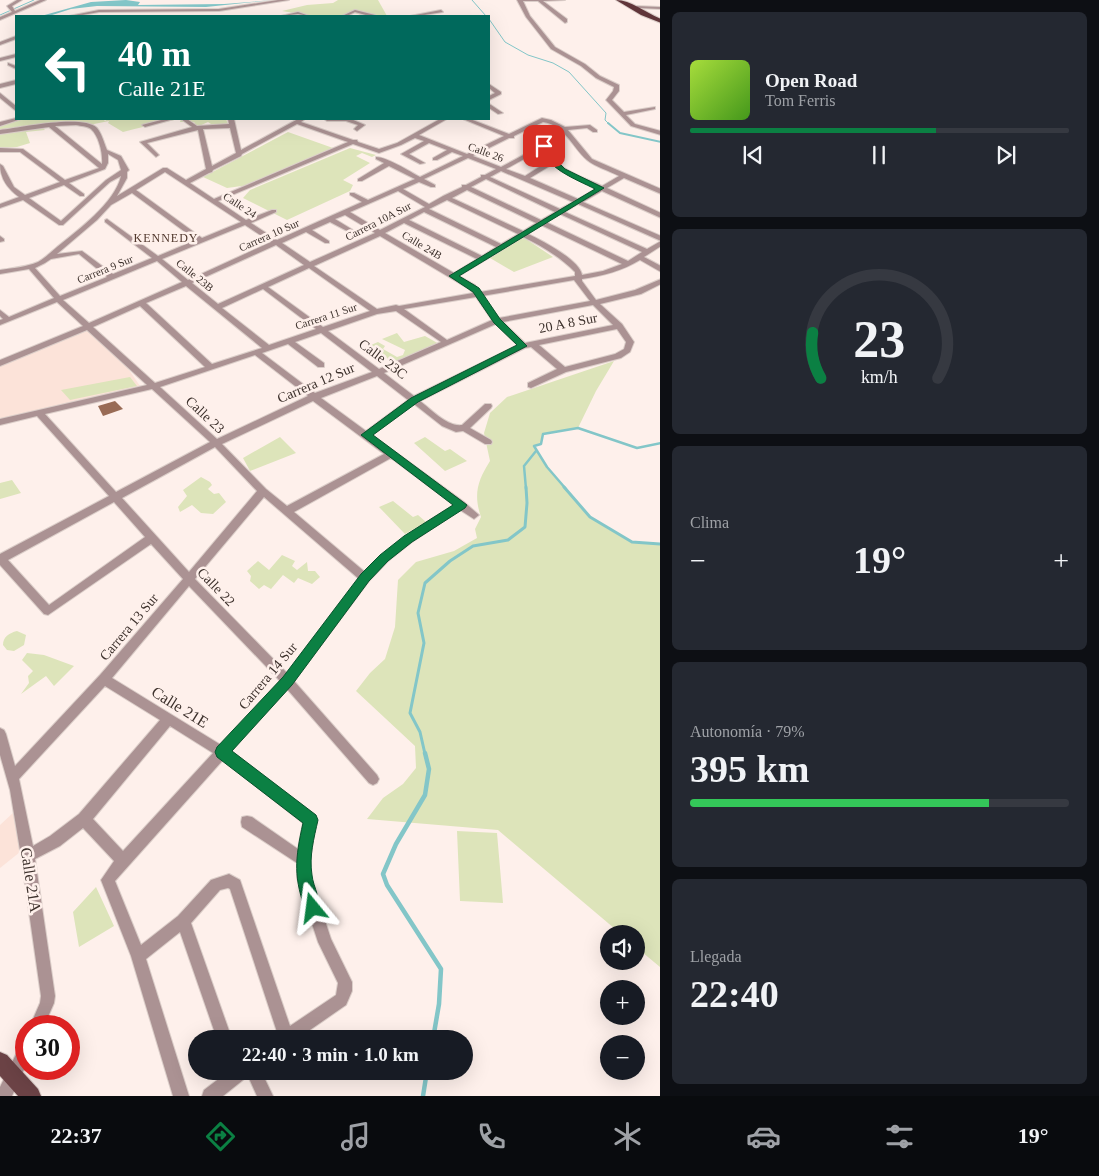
<!DOCTYPE html>
<html lang="es">
<meta charset="utf-8">
<style>
:root{--surface:#171b24;--page:#242831;--text:#f1f3f6;--muted:#9ea1a6;--line:#363941;--accent:#0b8043}
body{margin:0;font-family:Georgia,serif;background:var(--page);color:var(--text);height:100vh;display:flex;flex-direction:column;font-size:19px;white-space:nowrap}
*{box-sizing:border-box;margin:0}
p{font-size:16px;color:var(--muted)}
.icon{flex:none;width:28px;height:28px;fill:none;stroke:currentColor;stroke-width:2;stroke-linecap:round;stroke-linejoin:round}
.map{position:relative;flex:1;overflow:hidden}
.details{display:flex;flex-direction:column;gap:12px;padding:12px;background:#0d0f14;width:439px}
.details>*{flex:none}
.banner{position:absolute;left:15px;top:15px;width:475px;height:105px;border-radius:0px;box-shadow:0 5px 20px #0002;background:#00695c;color:#fff;overflow:hidden}
.controls{position:absolute;left:600px;top:925px;display:grid;gap:10px}
.controls a{display:grid;place-items:center;width:45px;height:45px;border-radius:50%;background:var(--surface);box-shadow:0 5px 20px #0002;font-size:25px}
.speed{position:absolute;left:15px;top:1015px;display:flex;gap:10px;font-size:25px;font-weight:700;text-align:center}
.speed>*{display:grid;place-content:center;width:65px;height:65px;border-radius:50%;background:var(--surface);box-shadow:0 5px 20px #0002;line-height:1}
.speed .limit{border:8px solid #d22;background:#fff;color:#111}
.pin{position:absolute;display:grid;place-items:center;width:42px;height:42px;color:#fff;margin:-21px;border-radius:10px;box-shadow:0 2px 8px #0006}
.me{position:absolute;width:55px;margin:-28px;rotate:344deg;stroke-linejoin:round;filter:drop-shadow(0 0 4px #0008)}
.turn{display:flex;align-items:center;gap:18px;height:105px;padding:0 20px;font-size:22px}
.turn .icon{width:65px;height:65px;stroke-width:2.5}
.turn b{display:block;font-size:35px;line-height:42px}
.big{font-size:38px;font-weight:700;line-height:1.1}
.details .widget{flex:1;display:flex;flex-direction:column;justify-content:center;gap:8px;min-width:0;padding:0 18px;border-radius:8px;background:var(--page)}
.details .dial{align-items:center;gap:0}
.dial svg{height:130px;overflow:visible;fill:none;stroke:var(--line);stroke-width:7;stroke-linecap:round;text-anchor:middle}
.dial text{fill:var(--text);stroke:none}
.song{display:flex;align-items:center;gap:15px}
.cover{width:60px;height:60px;border-radius:8px;background:linear-gradient(135deg,hsl(80 70% 55%),hsl(100 70% 35%))}
.played{height:5px;border-radius:2px;background:linear-gradient(90deg,var(--accent) 65%,var(--line) 65%)}
.keys{display:flex;justify-content:space-around;direction:ltr}
.heat{display:flex;justify-content:space-between;align-items:center;font-size:28px;direction:ltr}
.charge{height:8px;border-radius:4px;background:linear-gradient(90deg,#34c759 79%,var(--line) 0)}
.trip{position:absolute;left:188px;top:1030px;width:285px;height:50px;border-radius:25px;background:var(--surface);box-shadow:0 5px 20px #0002;font-weight:700;line-height:50px;text-align:center}
.dock{display:flex;height:80px;justify-content:space-around;align-items:center;background:#090b0e;color:var(--muted)}
.dock .icon{width:35px;height:35px}
.dock .current{color:var(--accent)}
.dock b{font-size:22px;color:var(--text)}
main{display:flex;flex:1;min-height:0}
.map>svg:first-child{display:block}
.built{fill:#fce3d9}
.green{fill:#dde4ba}
.water{fill:#83c6c8}
.lines{fill:none;stroke-linecap:round;stroke-linejoin:round}
.stream-far4{stroke:#83c6c8;stroke-width:1}
.stream-far3{stroke:#83c6c8;stroke-width:2}
.stream-far2{stroke:#83c6c8;stroke-width:2.5}
.stream-far1{stroke:#83c6c8;stroke-width:3}
.stream{stroke:#83c6c8;stroke-width:4.5}
.building{fill:#996b55}
.minor-casing{stroke:#dbcec9;stroke-width:2}
.primary-casing{stroke:#dbcec9;stroke-width:2}
.trunk-casing{stroke:#dbcec9;stroke-width:2}
.minor{fill:#ab9293;fill-rule:evenodd}
.primary{fill:#6c4346;fill-rule:evenodd}
.trunk{fill:#603539;fill-rule:evenodd}
.route{fill:#0b8043;stroke:#07532c}
.labels{text-anchor:middle;dominant-baseline:central;stroke-width:5;stroke-linejoin:round;paint-order:stroke}
.far-street-label{font-size:11px;fill:#3d312c;stroke:#fef0eb}
.far-neighbourhood-label{font-size:12px;letter-spacing:1px;fill:#50372c;stroke:#fef0eb}
.street-label{font-size:14px;fill:#3d312c;stroke:#fef0eb}
.near-street-label{font-size:16px;fill:#3d312c;stroke:#fef0eb}
</style>
<main>
<div class="map">
<svg width="661" height="1096" viewBox="0 0 661 1096">
<rect width="100%" height="100%" fill="#fef0eb"/>
<path class="built" d="M87 329 127 367 140 386 0 420V363Z
M13 813 20 852 0 868V825Z"/>
<path class="green" d="M338 0H378L387 16H366L350 12 341 16H312L282 11 307 5 333 3Z
M20 119H103L105 121 108 119H226L228 124 208 126 211 124 208 122 197 127 194 122H180L181 119C175 119 171 121 166 122 151 125 137 128 123 132L108 123 109 121 94 124H39L0 131V125Z
M42 127 45 130 26 132 30 143 17 147 0 148V133Z
M288 132 333 148 249 185 227 188 203 177Z
M350 148 376 155 372 157 362 153 356 156 370 163 343 180 353 185 350 191 287 220 243 198 250 190Z
M523 237 553 257 514 272 490 258Z
M397 333 404 342 425 336 441 345 394 364 371 345 378 342 385 346 383 349 397 357 403 355 405 350 382 339Z
M614 361 596 391 578 428 543 434 541 442 534 447 547 467 590 517 632 542 660 544V967L636 947V934H621L498 830 367 819 383 798 403 784 416 768 415 746 356 691 370 673 385 659 395 627 398 580 416 562 454 551 477 538 475 529 481 517C473 494 478 480 490 461L484 433 490 413 507 397Z
M130 377 137 386 70 400 61 390Z
M280 437 296 453 250 471 243 458Z
M425 437 445 451 450 449 467 461 445 471 414 443Z
M201 477 210 482 212 485 208 489 214 494 219 493 226 502 213 514 201 513 192 505 180 512 178 507 187 496 183 490Z
M12 480 21 493 0 499V483Z
M393 501 413 517 418 515 426 522 405 534 379 507Z
M282 555 295 561 292 566 297 570 307 562 308 571H315L320 577 312 584 298 578 294 583 283 575 271 589 264 585 259 589 250 581 251 576 247 571 258 561 269 570Z
M17 631 26 635 24 645 14 651 7 650 3 645C3 637 9 633 17 631Z
M27 653 44 655 74 666 54 686 46 676 21 694 29 683 28 676 33 671 22 660Z
M457 831 497 833 503 903 460 901Z
M96 887 114 926 79 947 73 912Z"/>
<path class="water" d="M126 0 140 2 138 5 224 4 274 0 206 7 97 6 71 9 49 16H41L91 2Z"/>
<g class="lines">
<path class="stream-far4" d="M472 0 486 16
M0 15 34 0
M489 19 505 42 528 55 553 63 569 72 606 113 605 120 609 124"/>
<path class="stream-far3" d="M608 123 620 133 661 142"/>
<path class="stream-far2" d="M526 489 524 466 536 451
M566 489 547 467 534 446 541 444 543 434 578 428 637 448 661 443"/>
<path class="stream-far1" d="M564 487 590 517 632 542 661 544
M425 754 420 732 410 713 424 643 418 613 425 583 450 561 473 546 508 540 525 527 527 503 526 487"/>
<path class="stream" d="M425 753 429 769 425 795 396 844 383 874 387 885 441 969 439 1004 433 1039
M423 1096 427 1071"/>
</g>
<path class="building" d="M115 401 123 409 103 416 98 406Z"/>
<g class="lines">
<g class="minor-casing">
<path id="minor" d="M17 0H22L12 6 15 11 40 0H46L0 20V17L12 12 7 6Z
M278 0H289L219 11 99 12 77 16H69L99 10 219 9Z
M517 0H565L543 1 567 19V22L565 23 538 1H523L530 16 555 47 585 64 600 76 619 85V91L612 100 624 112 655 107V109L626 115 635 124 661 131V135L631 126 606 100 613 91 614 87 596 78 581 66 551 49 526 17Z
M636 6 661 7V9L638 8Z
M355 10 375 15V16H369L355 12 347 16H342Z
M441 10 443 12 418 16H410Z
M298 12 309 16 298 14 281 16Z
M16 36V39L0 45V42Z
M16 54V57L0 61V58Z
M8 63 16 66V69L8 65Z
M16 80V84L0 88V84Z
M489 84 501 92V94L489 100V96L495 93 489 88Z
M0 93 16 106V111L0 98Z
M489 104 491 105 503 113 498 114 489 108Z
M16 118 21 119 0 126V122Z
M542 118 551 120 565 127 590 125 597 130V132H593L587 128 568 130 592 159 661 189V194L624 178 607 188 661 213V218L602 191 583 202 661 236V241L578 204 565 212 647 249 661 241V246L644 257 661 266V272L640 260C622 271 603 276 582 279V281L596 300 635 290 661 279V284L641 294 600 304 622 324 634 342 630 352 621 358 566 372 531 388 528 387V383L557 369 531 347 525 348 420 401C431 409 447 427 462 425L485 404H491L492 406 491 408 470 428 491 440 492 442 491 444H485L463 431 456 432 442 426 414 404 372 435 464 502 479 515 474 519 460 510 412 542 388 561 369 581 294 681 377 775 379 779 377 783 373 785 369 783 287 689 231 751 315 815 316 820 310 860 311 878 331 939 352 982V991L346 1005 297 1039H277L278 1035 230 889 228 888 220 890 191 923 232 1039H217L180 932 146 959 189 1096H173L131 956 101 880 114 861 83 828 60 846 35 859 55 996 54 1003 44 1026H30L40 1003 41 996 21 856 10 790 0 755V728L4 730 6 734 15 766 100 675 183 579 151 544 48 615 44 614 0 565V554L109 496 37 416 0 425V419L147 385 87 330 0 366V360L83 326 57 302 0 325V320L3 319 0 316V310L9 317 54 298 29 269 0 274V270C13 268 26 267 38 262 45 258 51 252 57 247 78 230 115 203 121 176L110 182 63 225H59L23 200 0 208V204L19 197C8 189 0 179 0 164L3 166 14 187 25 195 60 182 20 152H0V148L23 149 65 180 99 168 49 127 0 134V130C20 128 82 114 97 128 102 134 104 143 107 150L121 156 129 170 127 172V178L117 196 163 168H167L186 180 206 169 198 130 147 143 159 155 156 157 140 142 192 127 181 119H187L197 126 229 124 228 119H234L241 150 298 119H305L301 122 353 140H357L358 142 379 149 397 143 440 119H447L419 135 467 154 504 136 463 119H470L509 134ZM543 122C565 125 572 147 587 160 595 167 610 171 619 176L602 186C588 179 570 174 559 164 548 152 544 137 529 129ZM297 124 348 142 214 199 190 183 209 173 212 172 213 170 241 156 242 154ZM76 125C81 126 87 126 91 129 99 136 103 154 102 164L55 126ZM230 128 236 153 212 166 203 129ZM524 131 534 138 540 146 501 167 473 156 509 138H514V136ZM415 138 424 141 401 154 420 164 425 163 409 154 429 143 447 150 433 158V160H437L452 152 463 156 420 177C409 171 387 157 376 157V159L384 163 358 179V181H362L389 166 415 179 368 200 354 193H350V195L362 202 277 240 251 223 276 212V210H272L246 220 218 201 353 144 379 153 401 145ZM542 149 550 160 525 176 506 169ZM108 154 118 160 121 170 106 180 61 221 29 198 64 185 80 196H84V194L69 183 105 169 108 163ZM468 158 496 169 485 175H481V177L466 185H462V187L443 196 429 204 403 189 419 182 431 187H435V185L424 179ZM553 164 561 171 597 188 578 199 530 178ZM501 171 573 202 560 209 490 177ZM165 172 241 222 202 238 136 190ZM486 179 555 212 541 220 471 187ZM467 190 536 223 523 231 452 198ZM398 191 425 207 380 230 350 212ZM132 193 196 240 158 256 107 219 105 220V222L152 258 113 274 82 251 57 254 97 220 111 205ZM447 200 518 234 501 244 429 209ZM424 212 496 247 482 256 409 220ZM560 214 642 252 628 261 546 222ZM345 215 375 233 310 262 282 243 306 232 325 243H329V241L312 230 330 222 349 232H353V230L335 219ZM404 223 477 259 454 273 385 233ZM245 225 271 242 188 280 162 259ZM541 225 622 264 603 271 582 275C580 260 541 240 528 234ZM380 236 469 289 473 293 399 306 396 305 377 309 314 266ZM523 237C542 246 560 257 575 272V276L480 292 475 285 459 276ZM276 245 304 265 218 304 192 283ZM79 254 107 277 60 296 35 268 45 263 51 259ZM157 261 182 282 89 323 63 300ZM309 268 370 311 323 327 268 287ZM574 280 590 301 499 318 482 296ZM186 286 262 348 212 364 146 303ZM263 289 316 329 269 345 222 308ZM476 297 492 320 447 340 404 309ZM593 305 613 325 525 343 503 322ZM140 306 205 367 155 383 93 327ZM396 311 441 342 379 369 328 331 377 314ZM496 324 518 345 414 396 384 373ZM617 329 626 342 624 349 615 354 565 367 539 345ZM321 333 372 372 315 393 262 353 288 344 318 367H324V363L295 342ZM255 355 308 396 217 439 160 387ZM377 376 408 400 366 431 321 398ZM152 389 210 442 116 492 45 414ZM313 401 384 454 287 506 266 489 222 444ZM215 447 257 491 189 572 122 498ZM391 458 454 505C422 525 391 544 365 572L294 512ZM264 497 359 579 287 673 195 579ZM114 502 145 537 49 605 8 560ZM189 586 280 681 221 745 112 678ZM105 686 160 720 79 814 50 836 33 846 19 779ZM170 726 213 753 123 851 93 819ZM223 760 303 823 298 849 252 817 247 816 242 817 241 822 242 827 297 863V878L318 942 338 983 336 995 290 1026 240 880 229 874 211 880 178 916 141 945 115 881Z
M165 119H174L145 127 142 125Z
M324 119H351L365 125 357 131 354 129 358 125 346 121H327Z
M0 236 4 239V241L0 242Z
M26 1041V1065L12 1096H0V1087L21 1044Z
M229 1071H261L273 1096H257L248 1076 223 1096H202L204 1090Z"/>
</g>
<g class="primary-casing">
<path id="primary" d="M0 1052 7 1055 38 1089 41 1096H18L0 1076Z"/>
</g>
<g class="trunk-casing">
<path id="trunk" d="M616 0C631 0 646 13 661 19V23L641 15Z"/>
</g>
<use href="#minor" class="minor"/>
<use href="#primary" class="primary"/>
<use href="#trunk" class="trunk"/>
</g>
<path class="route" d="M542 144H546L556 160 565 169 604 188 459 276 479 288 500 319 527 346 418 402 373 435 467 505 465 508 412 542 388 561 369 581 292 685 232 751 316 815 318 820C314 838 309 856 312 875 313 887 323 902 318 914L313 916 307 914C293 878 295 859 303 823L217 757 215 752 217 747 283 677 361 574 380 555 404 536 453 505 361 435 411 398 517 345 494 323 473 292 449 276 595 189C576 179 543 168 542 144Z"/>
<g class="labels">
<g class="far-street-label">
<text transform="translate(486 152) rotate(20)">Calle 26</text>
<text transform="translate(240 205) rotate(33)">Calle 24</text>
<text transform="translate(378 221) rotate(-27)">Carrera 10A Sur</text>
<text transform="translate(269 235) rotate(-24)">Carrera 10 Sur</text>
<text transform="translate(422 245) rotate(31)">Calle 24B</text>
<text transform="translate(105 269) rotate(-22)">Carrera 9 Sur</text>
<text transform="translate(195 275) rotate(39)">Calle 23B</text>
<text transform="translate(326 316) rotate(-18)">Carrera 11 Sur</text>
</g>
<g class="far-neighbourhood-label">
<text x="166" y="238">KENNEDY</text>
</g>
<g class="street-label">
<text transform="translate(568 323) rotate(-11)">20 A 8 Sur</text>
<text transform="translate(383 359) rotate(37)">Calle 23C</text>
<text transform="translate(316 383) rotate(-23)">Carrera 12 Sur</text>
<text transform="translate(205 415) rotate(43)">Calle 23</text>
<text transform="translate(216 587) rotate(46)">Calle 22</text>
<text transform="translate(129 627) rotate(-50)">Carrera 13 Sur</text>
<text transform="translate(268 676) rotate(-50)">Carrera 14 Sur</text>
</g>
<g class="near-street-label">
<text transform="translate(180 707) rotate(32)">Calle 21E</text>
<text transform="translate(31 880) rotate(81)">Calle 21A</text>
</g>
</g>
</svg>
<div class="controls">
<a><svg class="icon" aria-label="sound" viewBox="0 0 24 24"><path d="M4 9h4l5-4v14l-5-4H4zM17 9q2 3 0 6"/></svg></a>
<a>+</a>
<a>−</a>
</div>
<div class="speed"><div class="limit">30</div></div>
<div class="pin" style="left:544px;top:146px;background:#d93025"><svg class="icon" aria-label="arrive" viewBox="0 0 24 24"><path d="M6 21V4h12l-3 4 3 4H6"/></svg></div>
<svg class="me" style="left:313px;top:908px" viewBox="-20 -20 40 40"><path d="M0-17L14 15 0 8-14 15z" fill="#0b8043" stroke="#fff" stroke-width="4"/></svg>
<div class="trip">22:40 · 3 min · 1.0 km</div>
<div class="banner">
<div class="turn"><svg class="icon" aria-label="left" viewBox="0 0 24 24"><path d="M17 20v-9H6M10 6l-5 5 5 5"/></svg><div><b>40 m</b>Calle 21E</div></div>
</div>
</div>
<section class="details">
<div class="widget">
<div class="song"><i class="cover"></i><div><b>Open Road</b><p>Tom Ferris</p></div></div>
<div class="played"></div>
<div class="keys"><svg class="icon" aria-label="previous" viewBox="0 0 24 24"><path d="M18 5L8 12l10 7zM5 5v14"/></svg><svg class="icon" aria-label="pause" viewBox="0 0 24 24"><path d="M8 5v14M16 5v14"/></svg><svg class="icon" aria-label="next" viewBox="0 0 24 24"><path d="M6 5l10 7-10 7zM19 5v14"/></svg></div>
</div>
<div class="widget dial"><svg viewBox="0 0 100 80">
<path d="M14 69A42 42 0 1 1 86 69"/>
<path d="M14 69A42 42 0 0 1 9 41" stroke="#0b8043"/>
<text x="50" y="56" font-size="32" font-weight="700">23</text>
<text x="50" y="72" font-size="11">km/h</text>
</svg></div>
<div class="widget"><p>Clima</p>
<div class="heat"><a>−</a><b class="big">19°</b><a>+</a></div>
</div>
<div class="widget"><p>Autonomía · 79%</p><b class="big">395 km</b><div class="charge"></div></div>
<div class="widget"><p>Llegada</p><b class="big">22:40</b></div>
</section>
</main>
<nav class="dock">
<b>22:37</b>
<svg class="icon current" aria-label="directions" viewBox="0 0 24 24"><path d="M12 3l9 9-9 9-9-9zM9 14v-3h6M13 9l2 2-2 2"/></svg>
<svg class="icon" aria-label="music" viewBox="0 0 24 24"><path d="M9 18V5l10-2v13"/><circle cx="6" cy="18" r="3"/><circle cx="16" cy="16" r="3"/></svg>
<svg class="icon" aria-label="phone" viewBox="0 0 24 24"><path d="M5 4h4l2 5-3 2q2 4 5 5l2-3 5 2v4C11 20 4 13 5 4z"/></svg>
<svg class="icon" aria-label="climate" viewBox="0 0 24 24"><path d="M12 3v18M4 7l16 10M4 17L20 7"/></svg>
<svg class="icon" aria-label="car" viewBox="0 0 24 24"><path d="M5 17H2v-5l4-1 3-4h7l3 4 3 1v5h-3M9 17h6M6 11h13"/><circle cx="7" cy="17" r="2"/><circle cx="17" cy="17" r="2"/></svg>
<svg class="icon" aria-label="filters" viewBox="0 0 24 24"><path d="M4 7h16M4 17h16"/><circle cx="9" cy="7" r="2"/><circle cx="15" cy="17" r="2"/></svg>
<b>19°</b>
</nav>
